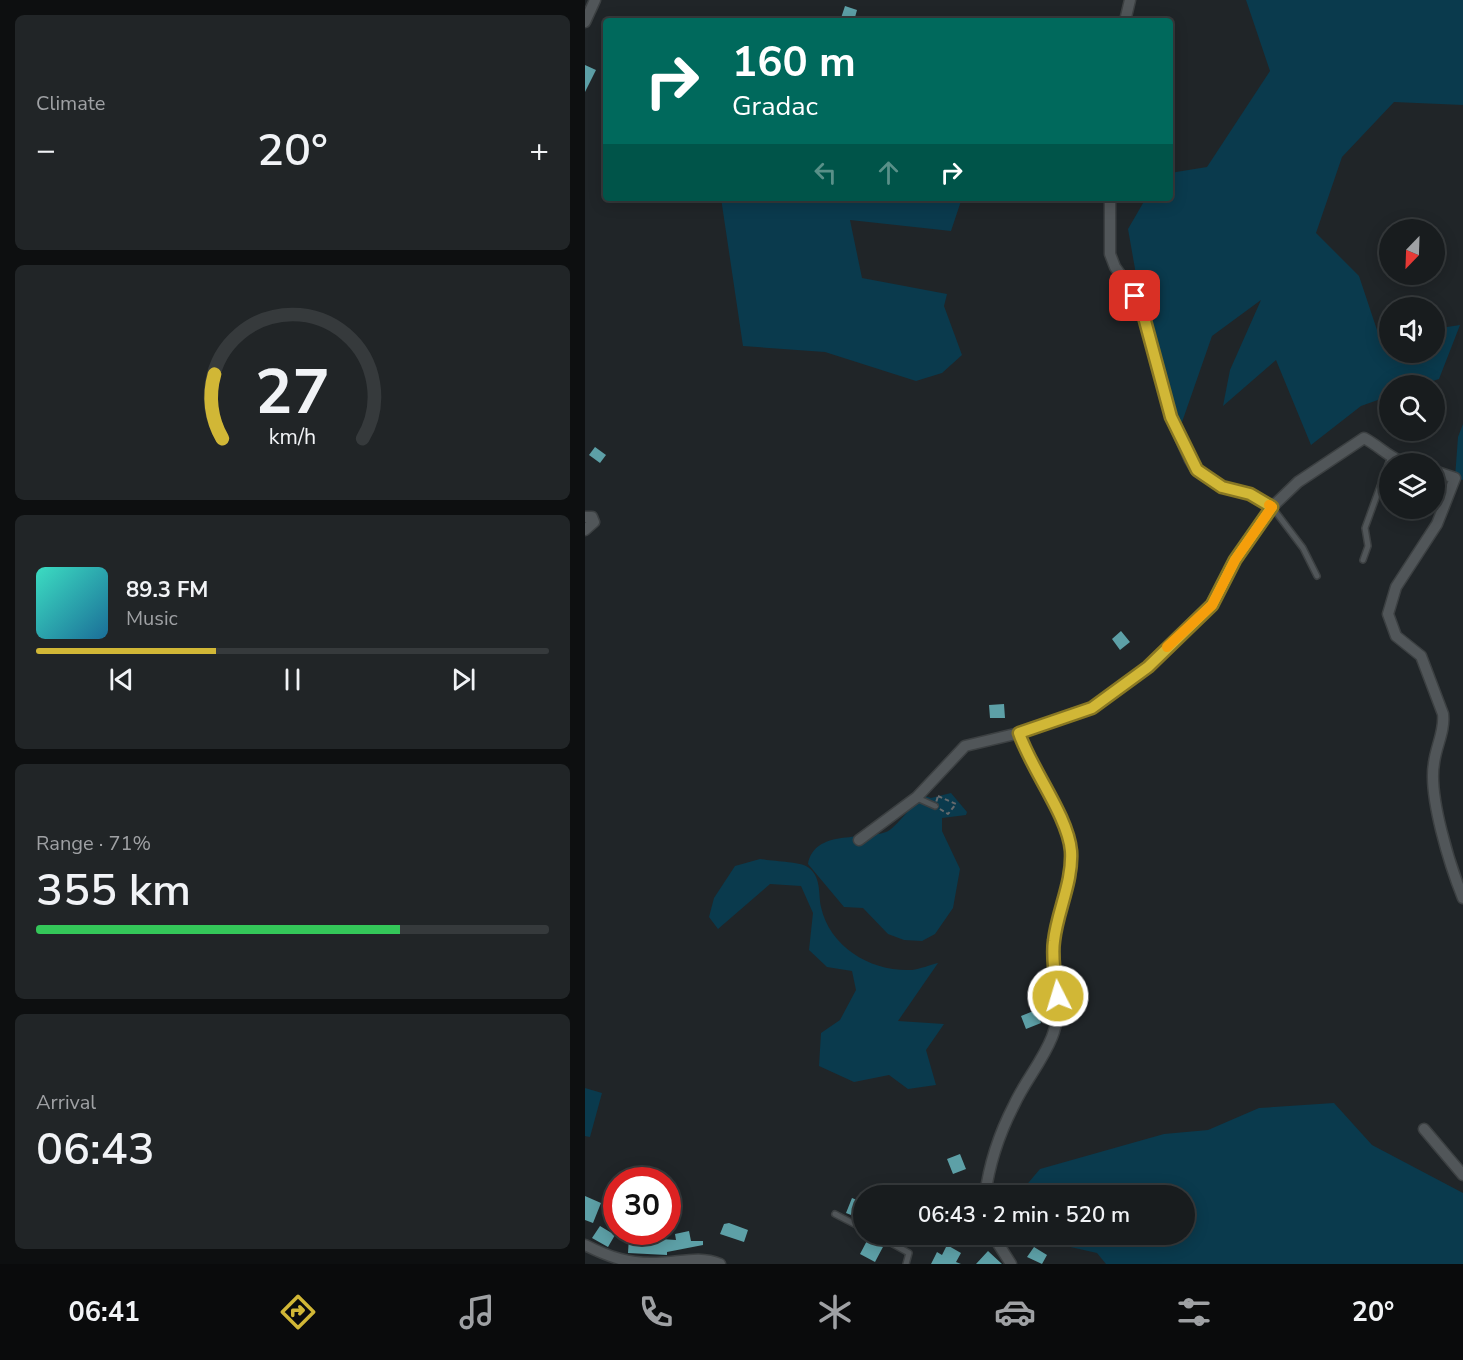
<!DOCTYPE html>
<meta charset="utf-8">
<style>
:root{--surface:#181c1e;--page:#212527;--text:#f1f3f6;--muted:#9fa1a4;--line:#363a3c;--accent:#d1b736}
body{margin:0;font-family:"Nunito Sans",sans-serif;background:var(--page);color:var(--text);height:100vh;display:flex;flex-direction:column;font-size:22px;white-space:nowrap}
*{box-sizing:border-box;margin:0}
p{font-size:20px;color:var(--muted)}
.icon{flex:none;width:33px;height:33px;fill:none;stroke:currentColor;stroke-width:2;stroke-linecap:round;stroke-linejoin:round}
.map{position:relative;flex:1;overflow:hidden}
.details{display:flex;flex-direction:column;gap:15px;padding:15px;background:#0d0f10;width:585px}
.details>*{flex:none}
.guide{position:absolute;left:18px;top:18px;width:570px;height:183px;border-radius:6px;box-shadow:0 3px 15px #0003,0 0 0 2px var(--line);background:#00695c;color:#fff;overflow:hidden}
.needle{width:39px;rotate:203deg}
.fabs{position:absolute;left:794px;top:219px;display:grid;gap:12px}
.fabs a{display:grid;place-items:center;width:66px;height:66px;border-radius:50%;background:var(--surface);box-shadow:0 3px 15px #0003,0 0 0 2px var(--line);font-size:30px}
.speed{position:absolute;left:18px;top:1167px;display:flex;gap:12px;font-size:30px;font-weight:700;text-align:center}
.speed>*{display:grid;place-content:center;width:78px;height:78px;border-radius:50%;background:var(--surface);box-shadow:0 3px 15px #0003,0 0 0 2px var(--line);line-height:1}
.speed .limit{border:9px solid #d22;background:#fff;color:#111}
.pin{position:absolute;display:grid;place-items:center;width:51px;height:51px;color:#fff;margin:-26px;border-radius:12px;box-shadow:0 3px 9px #0006}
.me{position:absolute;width:66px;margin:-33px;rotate:355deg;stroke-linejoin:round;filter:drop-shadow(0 0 4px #0008)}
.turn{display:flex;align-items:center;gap:21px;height:126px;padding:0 30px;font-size:27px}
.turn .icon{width:78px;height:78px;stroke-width:2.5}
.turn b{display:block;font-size:42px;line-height:51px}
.lanes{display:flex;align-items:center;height:57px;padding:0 30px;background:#0003;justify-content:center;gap:30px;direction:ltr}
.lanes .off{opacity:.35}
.big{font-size:45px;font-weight:600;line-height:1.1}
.details .widget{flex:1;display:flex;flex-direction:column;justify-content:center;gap:9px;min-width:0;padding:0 21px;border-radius:9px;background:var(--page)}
.details .dial{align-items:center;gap:0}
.dial svg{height:156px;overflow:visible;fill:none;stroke:var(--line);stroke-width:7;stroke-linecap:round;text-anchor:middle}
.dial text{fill:var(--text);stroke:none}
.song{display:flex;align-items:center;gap:18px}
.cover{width:72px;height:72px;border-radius:9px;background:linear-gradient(135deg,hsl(170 70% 55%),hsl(200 70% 35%))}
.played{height:6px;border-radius:3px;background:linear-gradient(90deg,var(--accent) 35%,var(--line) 35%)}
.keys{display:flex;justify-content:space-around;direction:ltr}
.heat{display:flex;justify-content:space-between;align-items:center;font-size:33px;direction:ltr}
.charge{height:9px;border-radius:4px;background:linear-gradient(90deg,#34c759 71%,var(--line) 0)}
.trip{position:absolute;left:268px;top:1185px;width:342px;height:60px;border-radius:30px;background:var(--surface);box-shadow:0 3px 15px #0003,0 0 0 2px var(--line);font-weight:600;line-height:60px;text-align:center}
.tab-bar{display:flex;height:96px;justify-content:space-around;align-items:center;background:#0a0b0c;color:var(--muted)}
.tab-bar .icon{width:42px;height:42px}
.tab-bar .selected{color:var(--accent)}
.tab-bar b{font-size:27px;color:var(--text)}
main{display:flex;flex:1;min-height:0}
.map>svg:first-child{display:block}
.green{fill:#0a3a4d}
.building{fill:#5da0a7}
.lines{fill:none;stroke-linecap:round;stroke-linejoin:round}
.lane-casing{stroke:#3c4042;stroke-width:8}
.street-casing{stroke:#3c4042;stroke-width:13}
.path{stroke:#666a6d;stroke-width:2;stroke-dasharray:4.5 3;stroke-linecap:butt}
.lane{stroke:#515659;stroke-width:5}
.street{stroke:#515659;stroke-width:10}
.route-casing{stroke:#887723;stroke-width:15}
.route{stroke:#d1b736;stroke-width:10}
.slow{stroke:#f59e0b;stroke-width:10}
</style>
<main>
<section class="details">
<div class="widget"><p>Climate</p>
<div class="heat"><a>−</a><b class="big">20°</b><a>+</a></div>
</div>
<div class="widget dial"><svg viewBox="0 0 100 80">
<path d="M14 69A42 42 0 1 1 86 69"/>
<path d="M14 69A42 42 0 0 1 10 36" stroke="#d1b736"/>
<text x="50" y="56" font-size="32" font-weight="700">27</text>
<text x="50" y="72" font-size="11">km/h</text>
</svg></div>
<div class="widget">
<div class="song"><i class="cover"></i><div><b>89.3 FM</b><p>Music</p></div></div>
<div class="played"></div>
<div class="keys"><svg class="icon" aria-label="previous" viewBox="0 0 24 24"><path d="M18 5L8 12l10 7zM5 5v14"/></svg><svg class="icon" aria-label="pause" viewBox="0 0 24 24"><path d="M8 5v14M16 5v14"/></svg><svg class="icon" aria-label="next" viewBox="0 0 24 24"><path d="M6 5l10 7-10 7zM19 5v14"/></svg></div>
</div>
<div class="widget"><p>Range · 71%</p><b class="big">355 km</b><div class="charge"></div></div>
<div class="widget"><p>Arrival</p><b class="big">06:43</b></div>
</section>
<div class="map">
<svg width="878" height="1264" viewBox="0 0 878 1264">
<rect width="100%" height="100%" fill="#202528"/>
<path class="green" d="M661 0H878V105L809 102 757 157 731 233 774 276 795 339 804 338V352H849V329L875 325 854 379 835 385 804 386V396L776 406 726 445 691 360 638 406 645 370 676 300 627 336 596 425 552 280 543 229 561 198H585V173L622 167 685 71Z
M136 198H377L366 231 265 220 277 278 362 294 359 306 377 355 357 373 331 381 240 352 158 346Z
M878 424V480L870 478 873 437Z
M366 793 382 812 381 815 357 818V831L375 869 368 908 350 934 337 941 319 940 303 934 278 908 259 907 223 864C230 829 276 841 301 832 310 829 329 803 337 795L346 798Z
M175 859C186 861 212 862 221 866 237 875 233 893 236 907 245 948 287 972 327 970 335 969 345 965 353 963L313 1021 359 1024 341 1050 351 1085 323 1089 304 1075 269 1082 234 1066 236 1033 255 1020 271 990 267 971 242 967 224 950 228 913 216 886 185 884 133 929 124 917 129 898 150 866Z
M0 1088 17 1093 5 1137 0 1136Z
M749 1103 787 1145 878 1193V1264H521L512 1253 432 1235 600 1234V1196L433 1195 455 1169 579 1134 623 1130 674 1108Z"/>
<path class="building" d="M260 6 272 10 269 21 256 18Z
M0 65 11 70 0 92Z
M10 447 21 455 15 463 4 455Z
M536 631 545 642 535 650 527 639Z
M419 704 420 718H405L404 705Z
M451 1010 456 1023 441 1029 436 1016Z
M375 1154 381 1169 368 1174 362 1159Z
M0 1196 16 1203 8 1223 0 1220Z
M267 1198 279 1203V1220L261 1213Z
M144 1223 163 1230 159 1242 135 1234 139 1224Z
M15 1226 30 1235 23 1247 7 1238Z
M104 1231 106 1241H118V1245L82 1252V1255L43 1253 44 1237 91 1240 90 1234Z
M285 1235 299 1245 290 1262 275 1254Z
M362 1245 376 1253 371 1262 376 1264H346L352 1252 357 1255Z
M449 1247 462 1255 457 1264 442 1257Z
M403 1251 417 1264H391Z"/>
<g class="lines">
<g class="lane-casing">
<path id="lane" d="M687 507 718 548 732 576
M778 560 783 546 780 528 805 459
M332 798 350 806
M250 1214 279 1229
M290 1234 324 1253 321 1264"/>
</g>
<g class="street-casing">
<path id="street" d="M540 21 545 0
M0 22 10 0
M849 471 870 478 852 524 811 587 803 614 811 636 836 656 858 714C860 731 851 746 849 763 843 796 865 866 878 898
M687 507 713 482 779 438C796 447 805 459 823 464
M0 517H7L9 522 0 530
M434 733 507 708 563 667 626 605 650 560 687 507 665 494 637 487 611 470 605 460 586 417 559 317 551 296 530 267 525 254V198
M274 840 332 797 380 746 434 733C447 773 479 808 486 849 491 881 470 913 469 943 468 974 479 1008 467 1037 457 1062 440 1081 429 1105 415 1132 404 1165 400 1196
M839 1129 878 1175
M407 1234 426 1264
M0 1245C24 1257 44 1264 71 1263 94 1263 113 1255 135 1264"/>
</g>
<path class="path" d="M353 796 371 804 363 814 350 806Z"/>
<use href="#lane" class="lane"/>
<use href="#street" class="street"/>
</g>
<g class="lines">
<g class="route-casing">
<path id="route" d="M473 996C470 983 467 954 469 941 472 912 488 882 486 851 483 816 446 769 434 733L507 708 563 667 627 605 650 560 687 507 665 494 637 487 612 470 586 417 559 317 550 296"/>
</g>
<use href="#route" class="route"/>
<path class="slow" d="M582 647 627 605 650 560 687 507 684 505"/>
</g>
</svg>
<div class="fabs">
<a><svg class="needle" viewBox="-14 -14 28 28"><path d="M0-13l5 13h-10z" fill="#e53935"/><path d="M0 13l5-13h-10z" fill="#9fa1a4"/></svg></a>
<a><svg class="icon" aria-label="sound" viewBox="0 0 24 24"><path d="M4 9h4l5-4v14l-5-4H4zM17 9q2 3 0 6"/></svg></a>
<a><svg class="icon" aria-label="search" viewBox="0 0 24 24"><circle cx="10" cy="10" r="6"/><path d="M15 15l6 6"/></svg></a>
<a><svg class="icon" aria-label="layers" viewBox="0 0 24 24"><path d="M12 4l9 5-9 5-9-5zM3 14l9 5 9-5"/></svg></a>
</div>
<div class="speed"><div class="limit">30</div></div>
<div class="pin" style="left:550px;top:296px;background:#d93025"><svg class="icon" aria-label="arrive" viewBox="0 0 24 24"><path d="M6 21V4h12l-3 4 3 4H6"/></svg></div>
<svg class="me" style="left:473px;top:996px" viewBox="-20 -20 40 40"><circle r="17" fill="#d1b736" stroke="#fff" stroke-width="3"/><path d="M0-11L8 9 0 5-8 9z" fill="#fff"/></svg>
<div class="trip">06:43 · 2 min · 520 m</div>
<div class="guide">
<div class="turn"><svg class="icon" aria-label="right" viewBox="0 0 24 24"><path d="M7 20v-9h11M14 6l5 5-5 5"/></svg><div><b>160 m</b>Gradac</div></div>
<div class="lanes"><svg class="icon off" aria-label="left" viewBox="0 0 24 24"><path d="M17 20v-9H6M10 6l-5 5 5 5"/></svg><svg class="icon off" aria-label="ahead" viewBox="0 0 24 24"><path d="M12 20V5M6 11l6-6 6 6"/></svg><svg class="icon" aria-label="right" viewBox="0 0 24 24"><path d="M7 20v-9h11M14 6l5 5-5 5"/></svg></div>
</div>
</div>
</main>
<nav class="tab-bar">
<b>06:41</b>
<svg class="icon selected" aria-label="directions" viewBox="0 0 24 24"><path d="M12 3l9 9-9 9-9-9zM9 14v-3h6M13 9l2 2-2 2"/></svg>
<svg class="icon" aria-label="music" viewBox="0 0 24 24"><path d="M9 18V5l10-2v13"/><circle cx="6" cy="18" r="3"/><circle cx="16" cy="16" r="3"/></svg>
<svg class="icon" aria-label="phone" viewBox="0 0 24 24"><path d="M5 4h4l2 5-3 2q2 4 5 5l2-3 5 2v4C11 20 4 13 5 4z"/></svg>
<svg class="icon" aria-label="climate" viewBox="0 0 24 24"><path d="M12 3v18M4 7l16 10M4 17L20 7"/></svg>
<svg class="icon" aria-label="car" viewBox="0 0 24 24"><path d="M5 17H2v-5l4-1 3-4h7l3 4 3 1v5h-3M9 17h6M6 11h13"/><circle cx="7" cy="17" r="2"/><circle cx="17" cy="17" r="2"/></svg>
<svg class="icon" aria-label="filters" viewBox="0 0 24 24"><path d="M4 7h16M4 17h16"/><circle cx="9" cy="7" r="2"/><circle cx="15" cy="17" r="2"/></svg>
<b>20°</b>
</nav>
